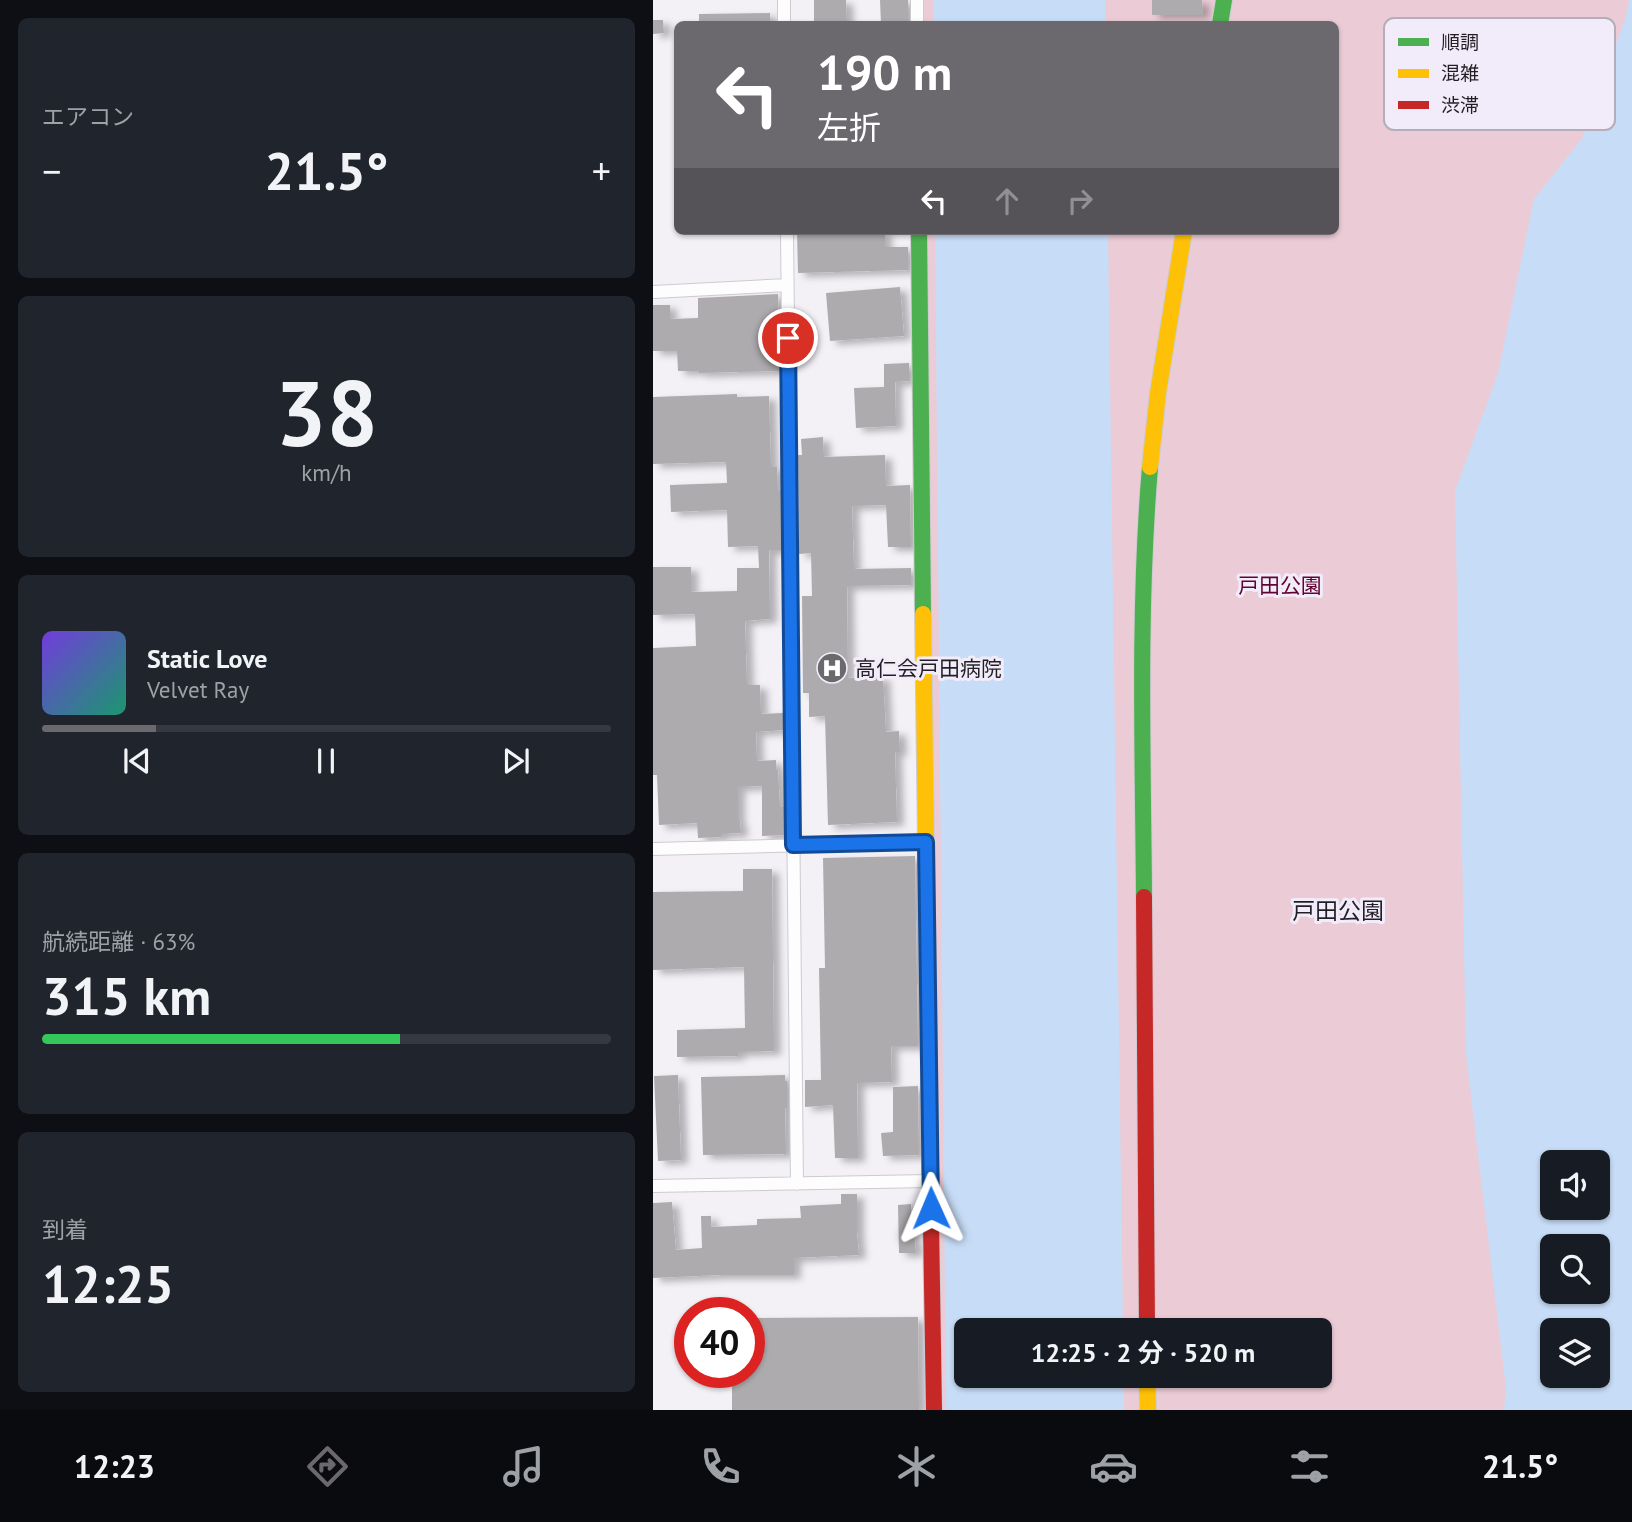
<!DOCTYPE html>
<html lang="ja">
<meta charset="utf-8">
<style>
:root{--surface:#171b24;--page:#20242c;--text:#f1f3f6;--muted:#9ea1a6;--line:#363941;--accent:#6b686e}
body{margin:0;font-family:"PT Sans","Noto Sans JP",sans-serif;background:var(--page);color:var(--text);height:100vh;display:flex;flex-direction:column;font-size:26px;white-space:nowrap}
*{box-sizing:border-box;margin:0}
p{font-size:23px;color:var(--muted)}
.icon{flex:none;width:38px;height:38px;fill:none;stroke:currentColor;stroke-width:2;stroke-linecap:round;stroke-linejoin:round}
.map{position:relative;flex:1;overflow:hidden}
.drawer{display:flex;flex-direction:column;gap:18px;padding:18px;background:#0d0f14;width:653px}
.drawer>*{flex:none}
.top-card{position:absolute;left:21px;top:21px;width:665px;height:214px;border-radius:10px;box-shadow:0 2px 5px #0004;background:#6b686e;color:#fff;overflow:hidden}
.buttons{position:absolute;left:887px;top:1150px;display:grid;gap:14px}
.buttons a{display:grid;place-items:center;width:70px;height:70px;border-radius:10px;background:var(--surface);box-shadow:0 2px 5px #0004;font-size:35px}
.speed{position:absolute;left:21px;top:1297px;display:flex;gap:14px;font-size:35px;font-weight:700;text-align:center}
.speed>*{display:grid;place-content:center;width:91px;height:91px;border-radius:50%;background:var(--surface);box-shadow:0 2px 5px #0004;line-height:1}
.speed .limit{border:10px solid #d22;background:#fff;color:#111}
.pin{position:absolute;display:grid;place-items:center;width:60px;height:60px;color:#fff;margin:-30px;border:4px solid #fff;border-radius:50%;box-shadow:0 2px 7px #0007}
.me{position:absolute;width:77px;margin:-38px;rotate:359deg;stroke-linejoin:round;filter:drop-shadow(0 0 5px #0008)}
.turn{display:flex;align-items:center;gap:24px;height:147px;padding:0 28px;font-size:32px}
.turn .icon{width:91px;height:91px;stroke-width:2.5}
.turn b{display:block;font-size:49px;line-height:60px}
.lanes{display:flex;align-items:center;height:66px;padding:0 28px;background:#0003;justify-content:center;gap:35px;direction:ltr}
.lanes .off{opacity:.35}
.big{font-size:52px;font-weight:700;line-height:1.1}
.drawer .tile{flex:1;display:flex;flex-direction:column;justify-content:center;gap:10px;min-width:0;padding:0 24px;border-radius:10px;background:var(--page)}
.drawer .dial{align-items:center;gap:0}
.dial b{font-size:91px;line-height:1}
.song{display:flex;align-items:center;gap:21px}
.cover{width:84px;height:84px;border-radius:10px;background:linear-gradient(135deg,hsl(260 70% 55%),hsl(160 70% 35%))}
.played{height:7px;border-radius:4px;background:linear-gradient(90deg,var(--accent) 20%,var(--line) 20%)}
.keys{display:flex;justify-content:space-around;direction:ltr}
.heat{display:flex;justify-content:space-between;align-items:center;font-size:38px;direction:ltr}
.charge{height:10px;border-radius:5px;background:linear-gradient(90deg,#34c759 63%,var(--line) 0)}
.trip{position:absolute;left:301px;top:1318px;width:378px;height:70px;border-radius:10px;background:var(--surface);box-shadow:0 2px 5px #0004;font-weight:700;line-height:70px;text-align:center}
.tab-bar{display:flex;height:112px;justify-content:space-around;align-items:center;background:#090b0e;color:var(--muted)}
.tab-bar .icon{width:49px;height:49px}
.tab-bar .on{color:var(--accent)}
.tab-bar b{font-size:32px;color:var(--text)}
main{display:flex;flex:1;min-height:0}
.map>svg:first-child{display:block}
.green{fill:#ebccd6;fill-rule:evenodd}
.water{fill:#c7dcf6;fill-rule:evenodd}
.building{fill:#aeabaf;filter:url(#shadow)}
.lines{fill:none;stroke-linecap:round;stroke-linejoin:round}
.street-casing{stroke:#cdcbd0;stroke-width:14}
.fast-casing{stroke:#cdcbd0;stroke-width:18}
.slow-casing{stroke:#cdcbd0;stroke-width:18}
.jam-casing{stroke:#cdcbd0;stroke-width:18}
.street{stroke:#fdfdfe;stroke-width:12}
.fast{stroke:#4caf50;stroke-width:16}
.slow{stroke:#ffc107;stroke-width:16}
.jam{stroke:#c62828;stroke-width:16}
.route-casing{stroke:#114b97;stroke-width:18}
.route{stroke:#1a73e8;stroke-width:12}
.labels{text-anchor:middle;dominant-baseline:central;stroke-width:6;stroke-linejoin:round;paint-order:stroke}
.park-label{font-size:21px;fill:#62032d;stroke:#f2ecfa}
.poi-label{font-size:21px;fill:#221f24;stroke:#f2ecfa;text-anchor:start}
.neighbourhood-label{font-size:23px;fill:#221f24;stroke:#f2ecfa}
.key{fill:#f2ecfa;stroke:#b4aeba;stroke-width:2}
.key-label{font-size:19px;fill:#221f24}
</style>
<main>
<section class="drawer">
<div class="tile"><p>エアコン</p>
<div class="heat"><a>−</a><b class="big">21.5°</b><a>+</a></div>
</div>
<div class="tile dial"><b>38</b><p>km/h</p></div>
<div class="tile">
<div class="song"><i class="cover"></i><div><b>Static Love</b><p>Velvet Ray</p></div></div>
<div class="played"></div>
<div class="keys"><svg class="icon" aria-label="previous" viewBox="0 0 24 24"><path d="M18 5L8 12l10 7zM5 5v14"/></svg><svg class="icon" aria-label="pause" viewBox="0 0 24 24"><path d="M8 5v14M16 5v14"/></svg><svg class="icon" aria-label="next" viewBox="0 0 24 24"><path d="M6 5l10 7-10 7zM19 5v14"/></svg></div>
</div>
<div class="tile"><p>航続距離 · 63%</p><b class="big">315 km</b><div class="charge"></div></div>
<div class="tile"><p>到着</p><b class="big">12:25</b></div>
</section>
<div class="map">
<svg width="980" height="1410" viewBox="0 0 980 1410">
<defs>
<filter id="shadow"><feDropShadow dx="7" dy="4" stdDeviation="3.5" flood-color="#0004"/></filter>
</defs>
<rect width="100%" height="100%" fill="#f3f0f6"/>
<path class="green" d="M266 0H979V1410H290L269 231H682V24H266ZM900 1162H945V1208H900ZM900 1246H945V1292H900ZM313 1330H667V1376H313ZM900 1330H945V1376H900Z"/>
<path class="water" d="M280 0H452V24H280Z
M976 0H980L979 1410H851L853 1388 813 1054 802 491 845 373 881 199 930 137 972 19ZM900 1162H945V1208H900ZM900 1246H945V1292H900ZM900 1330H945V1376H900Z
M282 231H455L470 1330H313V1376H471V1410H293Z"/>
<path class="building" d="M161 0H193L194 24H161Z
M227 0H255V24H228Z
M499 0H549L550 15H499Z
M117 13V24H46V14Z
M0 20H10L11 33 0 34Z
M144 231H232V247H255V270L145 273Z
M247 287 251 336 177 341 173 293Z
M125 294 127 371 46 373V371H25L24 351H0V305H17V319L45 318V298Z
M256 363V381L242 382 243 426 203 428 201 388 231 387V364Z
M84 394V397L116 396 118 467H124L125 491H128L129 550H116L117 619 92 621 94 685H107L108 714 130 713V730L103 732 104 761 123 760V770H125L127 807H131L132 835 109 836V786L85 787V821H87L88 833 68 834V837L45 838 44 823 6 825 4 775H0V648L43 646 42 614 0 615V567H38V592L84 591V568H106L105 546 75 547 74 510 18 512 17 485 74 483 73 462 0 464V397Z
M170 437 171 457 232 455 233 486 257 485 258 547H235L233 505 199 506 201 569 258 568V585L194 586 195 678 230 676 233 732 246 731 247 752H242L244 822 175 825 172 716 156 717V693H150L149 596H159L158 553 146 554 145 455H149L148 439Z
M262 856 265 1046H238L239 1082 204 1083 205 1158H182L180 1105 152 1107V1080H168L166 968H172L170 858Z
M90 869H119L121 1051 85 1052V1056L24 1057V1030L92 1028 91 967 0 970V892L90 891Z
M25 1075 28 1160 5 1161 1 1076Z
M132 1075V1081H134V1108H132L133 1154 50 1155 48 1077Z
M265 1086 266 1155 230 1156 228 1133 240 1132V1087Z
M188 1194H204V1233L206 1255 141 1258V1275H67L0 1278V1203L19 1202 23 1250 49 1248 48 1216H58V1227L104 1225V1219L148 1218 147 1206 188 1204Z
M258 1204 259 1239H262L263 1253H246L245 1205Z
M265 1317 266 1410H79V1372H96V1318Z"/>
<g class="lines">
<g class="street-casing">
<path id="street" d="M131 0V24
M264 0V24
M134 231 144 1184
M0 292 134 285
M0 849 273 842
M0 1186 277 1181"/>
</g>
<g class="fast-casing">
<path id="fast" d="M567 24 571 0
M266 231 270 614
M491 897C490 754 485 610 497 467"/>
</g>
<g class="slow-casing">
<path id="slow" d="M497 467 505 393 531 231
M270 614 278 1223
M494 1376 495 1410"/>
</g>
<g class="jam-casing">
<path id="jam" d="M491 897 494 1330
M278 1223 281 1410"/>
</g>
<use href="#street" class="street"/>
<use href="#fast" class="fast"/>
<use href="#slow" class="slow"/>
<use href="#jam" class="jam"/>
</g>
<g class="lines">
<g class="route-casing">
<path id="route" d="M135 338 140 845 273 842 278 1208"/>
</g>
<use href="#route" class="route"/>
</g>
<defs>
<g id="hospital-disc" transform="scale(1.575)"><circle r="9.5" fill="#6b686e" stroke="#f2ecfa"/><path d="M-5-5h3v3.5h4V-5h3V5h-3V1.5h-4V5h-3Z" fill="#fff"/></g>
</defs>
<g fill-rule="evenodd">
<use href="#hospital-disc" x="179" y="668"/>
</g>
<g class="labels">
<g class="park-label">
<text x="627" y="585">戸田公園</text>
</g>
<g class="poi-label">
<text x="202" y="668">高仁会戸田病院</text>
</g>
<g class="neighbourhood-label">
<text x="685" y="910">戸田公園</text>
</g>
</g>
<rect x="731" y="18" width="231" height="112" rx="10" class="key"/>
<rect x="745" y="38" width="31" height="8" fill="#4caf50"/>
<rect x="745" y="69" width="31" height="9" fill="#ffc107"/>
<rect x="745" y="101" width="31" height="8" fill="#c62828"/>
<g class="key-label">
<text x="788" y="49">順調</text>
<text x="788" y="80">混雑</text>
<text x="788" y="112">渋滞</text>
</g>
</svg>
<div class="buttons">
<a><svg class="icon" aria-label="sound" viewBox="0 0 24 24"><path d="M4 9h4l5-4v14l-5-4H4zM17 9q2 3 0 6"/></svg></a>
<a><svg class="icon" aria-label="search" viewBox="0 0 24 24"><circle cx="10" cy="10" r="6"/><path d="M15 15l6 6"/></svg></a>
<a><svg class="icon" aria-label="layers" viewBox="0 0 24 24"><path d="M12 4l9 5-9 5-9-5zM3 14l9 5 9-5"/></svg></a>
</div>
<div class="speed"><div class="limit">40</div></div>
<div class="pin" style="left:135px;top:338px;background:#d93025"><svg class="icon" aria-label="arrive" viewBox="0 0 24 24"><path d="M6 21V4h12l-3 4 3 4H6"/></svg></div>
<svg class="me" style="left:278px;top:1208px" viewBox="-20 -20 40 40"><path d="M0-17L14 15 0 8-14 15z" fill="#1a73e8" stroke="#fff" stroke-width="4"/></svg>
<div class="trip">12:25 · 2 分 · 520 m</div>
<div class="top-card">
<div class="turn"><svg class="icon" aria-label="left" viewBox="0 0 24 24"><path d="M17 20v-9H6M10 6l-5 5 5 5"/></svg><div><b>190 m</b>左折</div></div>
<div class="lanes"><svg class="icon" aria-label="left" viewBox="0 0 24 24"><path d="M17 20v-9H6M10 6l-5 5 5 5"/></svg><svg class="icon off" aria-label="ahead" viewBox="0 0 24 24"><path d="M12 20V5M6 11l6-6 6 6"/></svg><svg class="icon off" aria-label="right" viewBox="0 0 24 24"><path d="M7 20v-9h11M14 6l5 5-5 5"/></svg></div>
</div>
</div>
</main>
<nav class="tab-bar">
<b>12:23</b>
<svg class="icon on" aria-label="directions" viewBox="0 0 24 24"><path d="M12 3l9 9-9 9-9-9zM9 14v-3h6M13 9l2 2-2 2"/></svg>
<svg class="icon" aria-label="music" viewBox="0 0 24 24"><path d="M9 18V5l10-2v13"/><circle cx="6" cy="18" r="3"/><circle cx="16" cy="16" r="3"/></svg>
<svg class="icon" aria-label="phone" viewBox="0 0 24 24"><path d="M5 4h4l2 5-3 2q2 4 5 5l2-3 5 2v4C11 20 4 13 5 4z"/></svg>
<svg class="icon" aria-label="climate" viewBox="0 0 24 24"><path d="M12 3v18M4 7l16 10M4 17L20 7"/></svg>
<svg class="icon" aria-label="car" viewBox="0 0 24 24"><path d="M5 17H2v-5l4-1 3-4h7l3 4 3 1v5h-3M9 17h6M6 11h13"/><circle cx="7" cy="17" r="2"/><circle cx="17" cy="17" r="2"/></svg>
<svg class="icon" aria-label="filters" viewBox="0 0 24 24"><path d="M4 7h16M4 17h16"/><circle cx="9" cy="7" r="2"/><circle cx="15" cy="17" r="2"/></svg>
<b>21.5°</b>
</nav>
